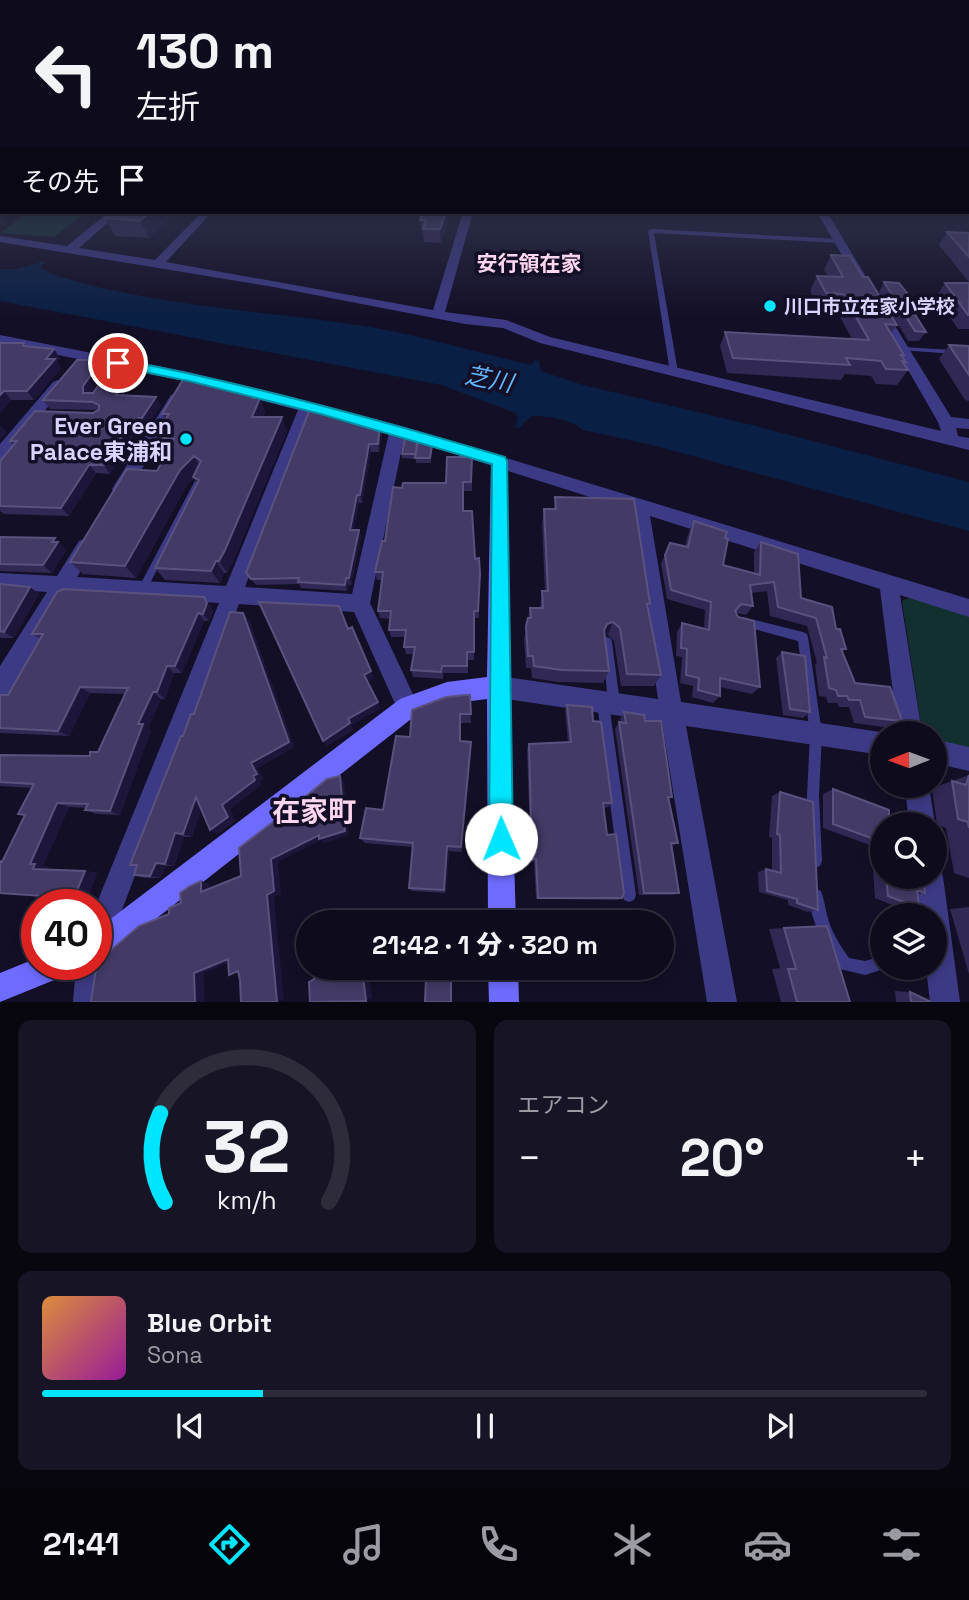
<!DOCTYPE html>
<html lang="ja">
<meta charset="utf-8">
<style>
:root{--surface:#0e0b1c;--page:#171425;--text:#f1f3f6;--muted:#9b9ba3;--line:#2e2b3b;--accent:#00e5ff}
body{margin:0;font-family:"Space Grotesk","Noto Sans JP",sans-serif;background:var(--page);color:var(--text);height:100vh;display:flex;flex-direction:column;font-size:26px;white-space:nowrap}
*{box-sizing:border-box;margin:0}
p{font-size:23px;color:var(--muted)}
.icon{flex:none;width:38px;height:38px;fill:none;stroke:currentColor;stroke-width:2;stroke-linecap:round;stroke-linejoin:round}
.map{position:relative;height:1002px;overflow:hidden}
.drawer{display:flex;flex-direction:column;gap:18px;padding:18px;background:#08060f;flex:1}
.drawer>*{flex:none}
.guide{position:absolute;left:0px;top:0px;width:970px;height:214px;box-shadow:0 4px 10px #0003,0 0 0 2px var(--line);background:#0e0b1c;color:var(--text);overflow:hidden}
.needle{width:46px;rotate:269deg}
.controls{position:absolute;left:870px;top:721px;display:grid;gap:14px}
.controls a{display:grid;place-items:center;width:77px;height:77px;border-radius:50%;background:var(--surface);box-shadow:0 4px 10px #0003,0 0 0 2px var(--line);font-size:35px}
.speed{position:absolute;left:21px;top:889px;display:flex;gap:14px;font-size:35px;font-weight:700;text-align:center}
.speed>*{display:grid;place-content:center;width:91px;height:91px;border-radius:50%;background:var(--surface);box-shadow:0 4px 10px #0003,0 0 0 2px var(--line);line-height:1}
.speed .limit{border:10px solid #d22;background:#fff;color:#111}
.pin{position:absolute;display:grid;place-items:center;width:60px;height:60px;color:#fff;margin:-30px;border:4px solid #fff;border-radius:50%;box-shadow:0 2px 7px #0007}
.me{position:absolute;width:77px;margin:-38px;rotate:359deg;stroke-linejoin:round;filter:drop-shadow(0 0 5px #0008)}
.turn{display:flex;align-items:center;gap:24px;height:147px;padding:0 21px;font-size:32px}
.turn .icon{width:91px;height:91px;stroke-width:2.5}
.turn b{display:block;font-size:49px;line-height:60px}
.then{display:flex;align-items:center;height:66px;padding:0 21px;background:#0003;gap:14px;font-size:26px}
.big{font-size:52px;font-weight:800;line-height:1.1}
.drawer .tile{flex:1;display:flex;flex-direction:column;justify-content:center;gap:10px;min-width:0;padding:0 24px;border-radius:14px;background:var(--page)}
.drawer .dial{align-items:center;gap:0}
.dial svg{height:182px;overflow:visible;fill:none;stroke:var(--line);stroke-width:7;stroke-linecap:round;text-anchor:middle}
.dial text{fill:var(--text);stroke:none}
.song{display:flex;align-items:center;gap:21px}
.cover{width:84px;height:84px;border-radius:10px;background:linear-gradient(135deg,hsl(30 70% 55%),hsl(300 70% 35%))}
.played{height:7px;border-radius:4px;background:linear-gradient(90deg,var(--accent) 25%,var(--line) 25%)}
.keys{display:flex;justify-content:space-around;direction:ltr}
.heat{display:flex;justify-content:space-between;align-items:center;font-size:38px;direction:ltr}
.drawer .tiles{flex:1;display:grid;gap:18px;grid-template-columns:1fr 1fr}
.tile:last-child{grid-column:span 2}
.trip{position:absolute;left:296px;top:910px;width:378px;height:70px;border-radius:35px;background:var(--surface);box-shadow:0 4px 10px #0003,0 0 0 2px var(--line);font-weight:800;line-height:70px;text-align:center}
.tab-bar{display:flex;height:112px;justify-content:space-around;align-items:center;background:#06040b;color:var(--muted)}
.tab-bar .icon{width:49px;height:49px}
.tab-bar .selected{color:var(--accent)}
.tab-bar b{font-size:32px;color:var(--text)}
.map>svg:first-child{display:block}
.green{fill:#12302f}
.water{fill:#0a1f44}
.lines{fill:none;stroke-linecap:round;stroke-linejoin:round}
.lane{fill:#3d3a85;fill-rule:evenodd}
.street{fill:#3d3a85;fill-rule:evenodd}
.secondary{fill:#6f6bff;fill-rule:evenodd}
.wall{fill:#312854}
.shaded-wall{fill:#1d163a}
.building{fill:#433a66;stroke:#5a527e;stroke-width:2}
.route{fill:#00e5ff;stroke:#0095a6;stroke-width:2}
.poi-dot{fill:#00e5ff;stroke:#130f26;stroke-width:2.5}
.labels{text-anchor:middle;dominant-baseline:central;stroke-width:7;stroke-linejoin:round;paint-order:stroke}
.far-poi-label{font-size:19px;font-weight:bold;fill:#d9d4ff;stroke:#130f26;text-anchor:start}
.far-quarter-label{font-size:21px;font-weight:bold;fill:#ffd6f0;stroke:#130f26}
.poi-label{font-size:23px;font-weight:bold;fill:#d9d4ff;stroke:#130f26;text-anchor:end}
.water-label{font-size:24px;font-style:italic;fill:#62b6ff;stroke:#130f26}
.near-neighbourhood-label{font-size:28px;font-weight:bold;fill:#ffd6f0;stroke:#130f26}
</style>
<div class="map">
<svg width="969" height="1002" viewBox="0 0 969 1002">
<rect width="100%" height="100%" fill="#130f26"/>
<path class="green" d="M29 212H85L54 237 0 233Z
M911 597 969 615V751L935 742 934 733 922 731 902 601Z"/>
<path class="water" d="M42 262H46L40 267 48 273C150 306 259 310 364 326 420 335 475 352 531 365L535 360 539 361 541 371 583 385 752 425 969 482V531L652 445 583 430C571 419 547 416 531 416L519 428 515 427 518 418 515 413 442 385 0 301V269H17Z"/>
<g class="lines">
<path class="lane" d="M651 229 839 239 842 241 839 243 654 233 678 372 674 374 670 372 648 231Z
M902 347 969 351V355L900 350V348Z
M202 472 206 475 145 593 142 594 139 593 137 590 139 587 198 475Z
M743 617 803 632 807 634 808 637 822 734 819 796 822 861 820 866 815 868 810 866 808 861 807 796 810 734 798 641 739 625 738 622 739 619Z
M607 637 611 639 612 642 620 703 618 707 614 709 610 707 609 704 636 895 634 900 629 902 624 900 622 895 597 703 599 699 603 697 607 699 608 702 602 642 603 639Z
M816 889 821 891C824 899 825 907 827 915 831 931 839 944 849 958L865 961 882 956V968H887L865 975 840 969C828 953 804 911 811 891Z"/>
<path class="street" d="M109 212H120L79 248 155 260 202 212H212L166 262 433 310 463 212H473L445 312 506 320 550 337 941 431 938 422 874 311 876 308H884L951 417 969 419V429L956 428 958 436 969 438V450L540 343 503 328 465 324 274 287 0 242V236L67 246Z
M817 212H827L865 275 863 278H855Z
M0 335 189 372 398 425 969 599V617L900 595 922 733H898L880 589 650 516 681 702 887 733H882V755L686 726 737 1002H707L662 722 499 698 491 695 488 687 491 679 499 676 658 699 631 510 404 438 370 603 419 707 416 715 408 718 400 715 354 612 239 604 110 941 106 951 101 953 106 964 103 1002H73L76 964H96V905L219 603 67 594 8 694 0 697V666L47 592 0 589V573L57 576 79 541 86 538 93 541 95 546 77 577 226 586 298 410 189 382 0 343ZM311 413 389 433 352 594 245 587Z
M58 380 65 385 63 388 6 459 0 461V444L53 382Z
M176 394 183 399 127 494H115L112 489 115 484 171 395Z
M934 739 969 747V771L934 763Z
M905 786H929L935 824 934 825 909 824Z
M934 866 939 867 943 877 960 1002H930L926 968H934V915H920L915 877H934Z"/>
<path class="secondary" d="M968 178H969V184H968Z
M499 455 507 461 509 700 516 922H488L487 699 447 704 415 716 106 958 96 962V930L400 699 447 682 487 677 491 461Z
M37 958V964H73L69 974 0 1002V973Z
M488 968H518L519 1002H489Z"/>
</g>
<path class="wall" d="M113 212H176L149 238 115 236 106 218Z
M451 212 441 243 424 242 423 233H422L420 220Z
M947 232 969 233V282L939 245Z
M831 255 863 277 897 325 891 333 904 355 903 357 906 362 904 364 908 370 897 385 876 384 871 376 845 374 841 380 727 373 720 346 725 332 852 339 835 308 818 307 810 291 817 276H828L824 270Z
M884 282 910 297 907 301 926 332 919 341H908L879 292Z
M945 283H969V329H958L936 297Z
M0 343H24L26 346 60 358 57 362 61 368 34 400H11L0 413Z
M949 345 969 346V401L965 400 939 359Z
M102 360 107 369 90 393H93L134 374 132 378 134 382 126 396 161 405 147 427H144L139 436H133L110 474 96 473 69 516 4 514 0 511V461L13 445 10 441 93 413 97 410 50 409 43 400Z
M203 383 256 390 265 411 263 417 287 431 233 562 227 573H224L220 583 165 580 155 568 197 484 194 478 188 483 136 578 83 574 70 562 157 471 168 451 164 450 155 437 165 420 162 414Z
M380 426 382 434 379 452H371L362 503H359L353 530H359L361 537 351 585H349L347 591 301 588 299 584 256 585 246 573Z
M417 443 432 445 431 463H416V459L402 458V454Z
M472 457V491H464V511L475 559 479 558V618H474V660H468V673H443V679L413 677 411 670 414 654H406L404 647 405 637H391L389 630 390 619 380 618 378 611 382 580H377L375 572 402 488 446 483Z
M555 497 650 604 648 609 661 675 654 686H621L614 641 608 635 605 636 609 671 603 683 558 682 532 678 531 668H526L524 639 530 608H540L542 591H545L542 524 544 509H554Z
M694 521 725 538 723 565 754 573V552L761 542 801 598 836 629 846 649 842 652 855 683 902 721 891 728 854 723 849 707H839L837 703H828L826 697 819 696 815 665 817 663 807 626 770 616 767 591 751 593 753 606 746 615 736 613 760 687 752 694 720 687V696L713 703 692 697 693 686 680 683 682 657 676 656 677 632 682 623 704 629 705 610 667 599 661 564 670 543 685 546 689 531Z
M0 537 55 538 66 550 52 573 0 571Z
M0 584 30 587 39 594 14 638H0Z
M210 605 213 611 209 621H204L182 673H174L165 699H161L148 728 151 730 120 815 96 814 85 810 86 808 69 807 43 866 48 867 47 869 85 871 97 873 87 900 0 894V861L2 862 25 816 18 814 32 788 0 786V755L90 756 98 752 125 694 90 693 69 736 0 733V695H8L40 639 32 634Z
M249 620 294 747 257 768 263 779 260 781 261 785 230 809 235 821 218 834 201 809 192 837H184L174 866H166L160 878H144L134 875 137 867 130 865 183 736 194 714Z
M782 652 810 712 803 718 783 715 776 658Z
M470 695 471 723H460L461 741 471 750 462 852 449 851 446 893 412 891 409 888 413 847 365 843 360 838 383 810 410 737Z
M567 705 593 721 612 803 608 807 604 808 607 835 622 898 618 900 536 899 534 862H531L527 749 529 744 568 742 565 711Z
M624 712 645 721 672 797 668 800 678 843 672 846 679 893 673 895H639L615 729 619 722H621L620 719Z
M969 775V878L954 873 946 828 937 825 932 788Z
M833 789 882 824V847L878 848 823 828V794Z
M780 792 818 910 808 912 788 905V900L759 892 758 872 766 869 772 871V838L769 837 772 796Z
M882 850V877H923L925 893 918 894 919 908 905 910 875 898 872 853Z
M969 907V974L950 909Z
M784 928 850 1002H781L772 969 780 968 769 929Z
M895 991 910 992 931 1002H896Z"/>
<path class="shaded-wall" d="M150 212H176L149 238 140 221Z
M446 212H451L441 243 440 229Z
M54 349 60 358 57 362 61 368 34 400 27 391 46 359Z
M102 360 107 369 89 394 83 393V386Z
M129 366 134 374 132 378 134 382 121 404 116 395 124 374Z
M256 390 265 411 257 430 252 417 253 398Z
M4 391 11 400 0 413V395Z
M156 397 161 405 147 427 142 418Z
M282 417 287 431 233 562 227 573 219 561Z
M138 418 144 427 139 436 133 427Z
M0 425 7 432 0 440Z
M380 426 382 434 379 452 378 444Z
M128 427 133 436 110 474 104 465Z
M369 444 371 452 362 503 360 495Z
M194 456 202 469 188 483 136 578 125 566 180 470Z
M89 465 96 473 69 516 61 508Z
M357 495 359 503 352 537 350 530Z
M359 530 361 537 351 585 349 578Z
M55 538 66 550 52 573 43 565 52 542Z
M216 561 224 573 220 583 211 571Z
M346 578 349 585 347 591 345 585Z
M30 587 39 594 14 638 4 632Z
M204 597 213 611 209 621 203 614Z
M198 613 204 621 182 673 175 666Z
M243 613 249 620 294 747 257 768 263 779 260 781 261 785 230 809 235 821 218 834 210 830 222 805 253 776 251 763Z
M613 622 608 635 602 637 607 624Z
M167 666 174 673 165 699 157 692Z
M371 671 374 678 367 682 364 675Z
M80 687 90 693 69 736 58 731Z
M153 692 161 699 148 728 151 730 120 815 110 811 138 724Z
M378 702 380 709 352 725 348 719Z
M350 723 354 730 327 746 323 741Z
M471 742V750L462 852 461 847Z
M340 776 344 781 349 835 324 843 321 840 278 862 281 894 274 897 284 1000 277 1002 267 895 271 859Z
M196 797 204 802 192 837 183 834Z
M57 803 69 807 43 866 48 867 46 871 33 869 30 864Z
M175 833 184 837 174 866 165 864Z
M447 846 449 851 446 893 444 890Z
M156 863 166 866 160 878 150 876Z
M85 871 97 873 87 900 74 898Z
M201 881 210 884V894L201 892Z
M352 912 359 914 360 922H354Z
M228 959H237L204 973 205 1002H195L194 973Z
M362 968H368L372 998 364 1002Z"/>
<path class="building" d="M113 212H150L140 221 106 218Z
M423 212H446L440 229H423L426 220H420Z
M947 232 969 233V257Z
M831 255 850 256 863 277H868L897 325 885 324 904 355H901L906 362 902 361 908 370 886 369 881 361 846 358 850 365 733 358 725 332 869 340 843 294 826 293 817 276 843 277Z
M884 282 899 283 910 297H904L926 332 915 331Z
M945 283H969V315H968Z
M0 343H24L23 346 54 349 46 359H55L27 391H4L0 395Z
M949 345 969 346V375Z
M77 360H102L83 386V393H93L112 366H129L124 374H129L116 395 156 397 142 418H138L133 427H128L104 465H89L61 508 0 506V461L17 441H10L35 411 93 413 99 410V405L93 402 43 400Z
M184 378H201L198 383H228L256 390 253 398H260L252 417H282L225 550 219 561H216L211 571 155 568 199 480 193 477 201 461 194 456 180 470 125 566 70 562 127 469 157 471 174 439 155 437 169 414H162Z
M310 409 380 426 378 444H369L360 495H357L350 530H359L349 578H346L345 585 298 582 299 578 251 579 246 573Z
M405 437 417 440 416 454H402Z
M418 441 432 445 430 458H415Z
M447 457H472L471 482H463V511H472L475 559 479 558 480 574 478 611H474V652H467V666H442L441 672 411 670 415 647H404L406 630H389L391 611H378L383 572H375L382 541H385L393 487 402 488 403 483H446Z
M555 497 634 499 650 604H647L661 675 627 674 620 628 613 622 607 624 604 630 609 671 562 670 534 666 533 656H528L526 626 528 618H531L530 608H543L542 591H548L544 509H556Z
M694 521 727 532 725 538 728 539 723 565 760 575 761 542 798 554 801 598 832 607 836 629H840L846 649H841L855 683 890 687 902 721 865 717 860 700H849L847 696H838L836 690 829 688 824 657 827 658 816 618 778 607 774 582 750 585 753 606 741 604 735 611 738 617 754 621 760 687 720 678V696L698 690 699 678 686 675 687 649 681 648 682 623 709 630 711 602 671 590 665 555 670 543 688 547Z
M0 537 55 538 52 542H58L43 565 0 564Z
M0 584 30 587 4 632 0 631Z
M63 589 204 597 207 603 203 614 198 613 175 666H167L157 692H153L138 724H143L110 811 85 810 88 804 57 803 30 864H35L33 869 85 871 74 898 0 893V861L2 862 25 815 18 814 34 784 0 782V755L90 756V752H98L128 688 80 687 58 731 0 728V695H8L43 634H32L57 592Z
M259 602 339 606 348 629 352 627 371 671 364 675 378 702 348 719 350 723 323 741Z
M230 612 243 613 289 742 251 763 257 774 253 776 255 780 222 805 228 817 210 830 196 797 183 834 175 833 165 864 156 863 150 876 134 875 137 865H130L181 736H183L191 714H194Z
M782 652 805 656 810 712 790 709Z
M466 695H470L471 714H460V741L471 742 461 847 447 846 444 890 409 888 413 843 360 838 366 808 383 810 396 736 410 737 412 710 446 697Z
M567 705 592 707 593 721 601 722 612 803H603L607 835 616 834 624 893 622 898H538L536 859H532L529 744 571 742Z
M624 712 644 715 645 721H661L672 797H668L678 843H671L679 893H644L619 722 626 723Z
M969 775V828L968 822 958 819 952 781 966 785Z
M340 776 345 831 319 839V835L271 859 274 891 267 895 277 1002H241L240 980 238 971 229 975 228 959 194 973 195 1002H91L97 962 139 926 169 914V908L181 903 180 893 190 886 201 881V892L241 876 239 848 286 812 305 803V797L327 779Z
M833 789 889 810V824H882V842L833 824Z
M780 792 813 802 818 910 797 903V899L767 891 766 869 781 873 780 835 777 834Z
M886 877H923L925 893 917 890 919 908 888 896Z
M352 912 354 922H326Z
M827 926 850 1002H797L788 969H796L784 928Z
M313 968H362L366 1001 310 1002 309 982 314 979Z
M451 976V1002H425L426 978Z
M910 992 931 1002H911Z"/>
<linearGradient id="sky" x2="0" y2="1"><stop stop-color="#0a0815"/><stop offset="0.56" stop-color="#333752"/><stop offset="1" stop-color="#333752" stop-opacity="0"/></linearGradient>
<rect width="969" height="318" fill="url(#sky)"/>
<path class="route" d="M118 359C249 384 377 419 505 457L507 461 513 839 509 847 501 851 492 847 489 839 492 464 321 414 189 381 114 366 112 363Z"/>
<g class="poi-dot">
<circle cx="770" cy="306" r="7"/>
<circle cx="186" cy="439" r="7"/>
</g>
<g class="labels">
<g class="far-poi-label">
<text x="784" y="306">川口市立在家小学校</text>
</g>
<g class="far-quarter-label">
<text x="529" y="263">安行領在家</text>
</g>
<g class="poi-label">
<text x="172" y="426">Ever Green<tspan x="172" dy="26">Palace東浦和</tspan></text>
</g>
<g class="water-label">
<text transform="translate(489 379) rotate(11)">芝川</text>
</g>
<g class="near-neighbourhood-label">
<text x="314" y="811">在家町</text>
</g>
</g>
</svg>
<div class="controls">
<a><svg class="needle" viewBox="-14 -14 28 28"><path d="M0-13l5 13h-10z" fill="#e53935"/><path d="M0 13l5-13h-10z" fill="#9b9ba3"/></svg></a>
<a><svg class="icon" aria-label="search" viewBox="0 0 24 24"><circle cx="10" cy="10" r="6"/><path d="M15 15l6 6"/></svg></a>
<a><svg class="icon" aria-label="layers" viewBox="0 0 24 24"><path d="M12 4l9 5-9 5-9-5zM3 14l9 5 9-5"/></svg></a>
</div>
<div class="speed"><div class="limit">40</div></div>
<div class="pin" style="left:118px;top:363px;background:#d93025"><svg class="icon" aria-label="arrive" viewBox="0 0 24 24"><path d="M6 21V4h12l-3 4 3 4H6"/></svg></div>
<svg class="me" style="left:501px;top:839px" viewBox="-20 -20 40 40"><circle r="19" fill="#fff"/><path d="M0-13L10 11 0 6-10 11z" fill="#00e5ff"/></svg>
<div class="trip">21:42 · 1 分 · 320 m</div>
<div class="guide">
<div class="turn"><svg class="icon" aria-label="left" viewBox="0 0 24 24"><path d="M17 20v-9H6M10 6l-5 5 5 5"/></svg><div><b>130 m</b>左折</div></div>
<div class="then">その先<svg class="icon" aria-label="arrive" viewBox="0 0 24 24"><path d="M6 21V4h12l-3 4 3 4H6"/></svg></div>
</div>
</div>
<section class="drawer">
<div class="tiles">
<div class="tile dial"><svg viewBox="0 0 100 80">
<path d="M14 69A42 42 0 1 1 86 69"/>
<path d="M14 69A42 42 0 0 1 12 30" stroke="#00e5ff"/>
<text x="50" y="56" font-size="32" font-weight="700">32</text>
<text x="50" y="72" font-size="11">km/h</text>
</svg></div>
<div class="tile"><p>エアコン</p>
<div class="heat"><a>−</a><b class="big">20°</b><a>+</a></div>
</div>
<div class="tile">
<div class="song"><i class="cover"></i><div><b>Blue Orbit</b><p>Sona</p></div></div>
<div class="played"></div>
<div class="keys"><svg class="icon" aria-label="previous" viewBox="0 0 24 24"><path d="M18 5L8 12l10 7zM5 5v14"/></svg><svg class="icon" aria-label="pause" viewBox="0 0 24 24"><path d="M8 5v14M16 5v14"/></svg><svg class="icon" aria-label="next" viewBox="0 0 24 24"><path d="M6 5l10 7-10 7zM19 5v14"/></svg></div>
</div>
</div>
</section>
<nav class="tab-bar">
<b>21:41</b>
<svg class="icon selected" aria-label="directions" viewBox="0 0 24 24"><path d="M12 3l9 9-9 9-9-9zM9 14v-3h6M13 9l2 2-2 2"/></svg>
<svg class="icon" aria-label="music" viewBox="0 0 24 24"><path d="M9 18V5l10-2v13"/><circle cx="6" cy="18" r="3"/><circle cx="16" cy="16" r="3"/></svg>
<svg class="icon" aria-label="phone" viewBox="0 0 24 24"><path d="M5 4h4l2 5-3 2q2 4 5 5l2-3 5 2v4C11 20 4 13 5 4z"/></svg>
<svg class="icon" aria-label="climate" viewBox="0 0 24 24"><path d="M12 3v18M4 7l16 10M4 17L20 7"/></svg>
<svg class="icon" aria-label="car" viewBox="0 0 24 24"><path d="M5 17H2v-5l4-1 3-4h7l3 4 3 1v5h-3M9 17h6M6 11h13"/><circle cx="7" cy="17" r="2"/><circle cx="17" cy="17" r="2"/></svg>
<svg class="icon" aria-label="filters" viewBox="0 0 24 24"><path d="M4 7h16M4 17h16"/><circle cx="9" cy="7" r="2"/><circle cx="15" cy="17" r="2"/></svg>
</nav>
